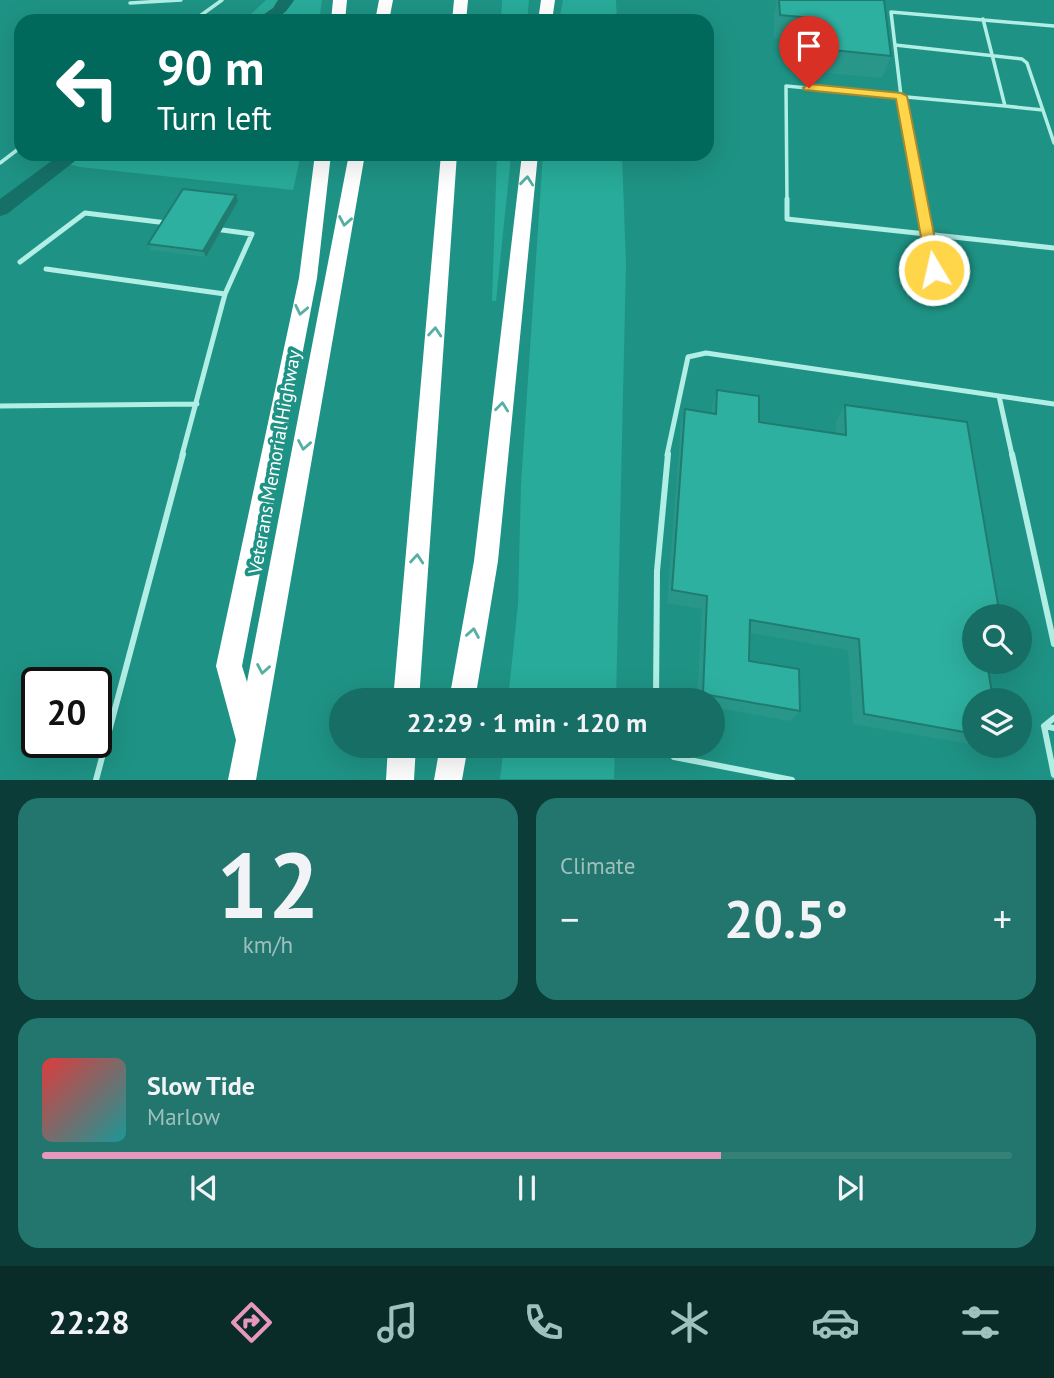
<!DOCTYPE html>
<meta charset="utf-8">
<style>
:root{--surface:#166e64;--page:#23766d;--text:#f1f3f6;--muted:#9ec0bf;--line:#358178;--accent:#e797bd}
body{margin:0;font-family:"PT Sans",sans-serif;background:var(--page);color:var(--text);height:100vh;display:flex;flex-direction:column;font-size:26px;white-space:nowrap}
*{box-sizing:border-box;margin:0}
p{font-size:23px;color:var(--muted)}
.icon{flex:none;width:38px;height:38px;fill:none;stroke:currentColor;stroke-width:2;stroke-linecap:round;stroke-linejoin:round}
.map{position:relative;height:780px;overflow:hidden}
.side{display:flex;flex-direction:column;gap:18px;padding:18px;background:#0c3c37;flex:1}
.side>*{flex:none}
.top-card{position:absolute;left:14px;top:14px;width:700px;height:147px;border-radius:21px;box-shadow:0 7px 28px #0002;background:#00695c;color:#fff;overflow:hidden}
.fabs{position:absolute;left:962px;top:604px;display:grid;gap:14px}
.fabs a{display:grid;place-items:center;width:70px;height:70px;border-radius:50%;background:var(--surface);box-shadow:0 7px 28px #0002;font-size:35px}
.speed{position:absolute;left:21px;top:667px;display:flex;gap:14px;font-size:35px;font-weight:700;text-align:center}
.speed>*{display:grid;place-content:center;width:91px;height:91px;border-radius:50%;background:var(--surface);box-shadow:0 7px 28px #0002;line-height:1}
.speed .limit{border:4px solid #111;border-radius:10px;background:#fff;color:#111}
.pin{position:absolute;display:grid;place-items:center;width:60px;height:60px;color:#fff;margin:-72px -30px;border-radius:50% 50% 50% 0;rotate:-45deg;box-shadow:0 0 7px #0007}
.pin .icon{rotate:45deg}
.me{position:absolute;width:77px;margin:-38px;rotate:351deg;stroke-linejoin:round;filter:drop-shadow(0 0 5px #0008)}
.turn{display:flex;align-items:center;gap:24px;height:147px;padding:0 28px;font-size:32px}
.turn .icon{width:91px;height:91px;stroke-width:2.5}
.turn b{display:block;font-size:49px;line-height:60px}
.big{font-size:52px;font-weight:600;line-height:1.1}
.side .widget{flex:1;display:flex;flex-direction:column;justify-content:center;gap:10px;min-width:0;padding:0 24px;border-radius:21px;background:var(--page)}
.side .dial{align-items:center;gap:0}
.dial b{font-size:91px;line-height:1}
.song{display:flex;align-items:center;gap:21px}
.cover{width:84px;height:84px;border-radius:10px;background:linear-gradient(135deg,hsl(0 70% 55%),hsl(180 70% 35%))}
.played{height:7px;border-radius:4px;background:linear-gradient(90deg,var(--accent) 70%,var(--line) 70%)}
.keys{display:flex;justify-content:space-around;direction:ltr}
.heat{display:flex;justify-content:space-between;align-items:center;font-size:38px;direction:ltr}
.side .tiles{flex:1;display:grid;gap:18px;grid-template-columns:1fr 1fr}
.widget:last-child{grid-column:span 2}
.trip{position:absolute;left:329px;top:688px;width:396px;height:70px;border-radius:35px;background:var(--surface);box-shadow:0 7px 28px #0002;font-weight:600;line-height:70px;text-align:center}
.menu{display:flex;height:112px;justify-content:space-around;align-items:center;background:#092c28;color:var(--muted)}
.menu .icon{width:49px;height:49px}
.menu .current{color:var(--accent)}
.menu b{font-size:32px;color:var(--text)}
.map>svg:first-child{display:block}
.green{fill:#28ab9a}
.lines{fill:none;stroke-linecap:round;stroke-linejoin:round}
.canal{fill:#157168;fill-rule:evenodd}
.lane-far2{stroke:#b0eee6;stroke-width:3.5}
.lane-far1{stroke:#b0eee6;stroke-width:5}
.lane{stroke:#b0eee6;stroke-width:6}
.highway{fill:#fff;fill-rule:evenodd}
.wall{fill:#28978a}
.shaded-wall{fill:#207b70}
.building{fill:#2eb0a0;stroke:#207b70;stroke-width:2}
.oneway{stroke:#56aea4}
.route{fill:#ffd54a;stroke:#a68a30;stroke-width:2}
.labels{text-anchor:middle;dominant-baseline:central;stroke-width:7;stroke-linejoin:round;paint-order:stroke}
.street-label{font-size:19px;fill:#fff;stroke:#1e9385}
</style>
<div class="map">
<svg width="1054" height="780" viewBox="0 0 1054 780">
<rect width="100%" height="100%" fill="#1e9385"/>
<path class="green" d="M266 0H322L319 21H237L251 14Z
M502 0H529L527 21H501Z
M563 0H616L617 21H559Z
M43 154H301L293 190 80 167 39 157Z
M497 154 511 156 496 301H492Z
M543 154H622L626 264 616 700H508L518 604 521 485Z
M504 746H615L614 779H500Z"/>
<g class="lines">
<path class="canal" d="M278 0H294C283 18 275 21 254 21L273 8Z
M61 154H84L7 214 0 216V199Z"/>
<path class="lane-far2" d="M130 3 181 0
M193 21 222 0
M895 45 1022 59 1027 63 1054 143
M1005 106 1043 110
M0 163 21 147
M787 201 786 86 1005 106 983 19
M921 201 901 96 891 12 1054 26"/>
<path class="lane-far1" d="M787 199V219L1054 248
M921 199 934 270
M20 262 85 213 167 223
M46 269 225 294
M999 396 1012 455
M0 406 197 404
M182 455 225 294 252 234 215 229
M667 455 688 357 706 353 1054 404"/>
<path class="lane" d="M1012 454 1054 644
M656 700 657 571 668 454
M1044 726 1054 718
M1054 728 1044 726 1054 775
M665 746 674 757 792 780
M96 780 183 454"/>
<path class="highway" d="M333 0H347L345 21H331Z
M379 0H393L389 21H375Z
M454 0H468L466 21H452Z
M541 0H555L552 21H538Z
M315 154H331L317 278 242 666 247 682 349 154H365L256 780H228L236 740 216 666 299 278Z
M441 154H457L419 700H393Z
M522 154H538L498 561 475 700H449L474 561Z
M388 746H416L414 780H386Z
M440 746H468L462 780H434Z"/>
</g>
<path class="wall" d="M777 0H884L891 56 882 78 806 71 804 41 774 38V14Z
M238 201 206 257 151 250 148 244Z
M717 390 759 422 836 433V421L845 405 975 616V745L853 724 848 650 750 633 749 661 800 711 790 721 712 707V700H697L702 609 667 603 681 425 685 409 712 413V406Z"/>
<path class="shaded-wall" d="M236 195 238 201 206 257 203 251Z"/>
<path class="building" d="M779 0H884L891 56 813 48 811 18 780 15Z
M183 189 236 195 203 251 148 244Z
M717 390 759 396V422L846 435 845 405 967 422 1000 616H975V662H987L993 700H975V734L864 714 859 639 750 620 749 661 799 669 800 711 703 694 707 596 672 590 685 409 716 414Z"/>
<defs><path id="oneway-chevron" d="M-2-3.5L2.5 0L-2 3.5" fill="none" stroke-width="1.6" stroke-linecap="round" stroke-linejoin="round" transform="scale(1.75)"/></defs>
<g class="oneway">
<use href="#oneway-chevron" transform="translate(527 181) rotate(-84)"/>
<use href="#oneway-chevron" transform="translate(345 221) rotate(100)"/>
<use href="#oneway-chevron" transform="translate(301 310) rotate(102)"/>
<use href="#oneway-chevron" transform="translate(435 332) rotate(-85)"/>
<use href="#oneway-chevron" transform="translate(502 407) rotate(-84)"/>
<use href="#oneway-chevron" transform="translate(304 445) rotate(100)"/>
<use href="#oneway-chevron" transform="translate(417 559) rotate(-85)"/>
<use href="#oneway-chevron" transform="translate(473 633) rotate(-80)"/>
<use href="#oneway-chevron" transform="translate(263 669) rotate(100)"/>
</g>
<path class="route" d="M809 84 901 93 907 96 941 270 939 274H929L927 270 896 99 805 90 803 88Z"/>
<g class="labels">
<g class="street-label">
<text transform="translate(274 462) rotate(-80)">Veterans Memorial Highway</text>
</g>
</g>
</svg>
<div class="fabs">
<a><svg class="icon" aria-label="search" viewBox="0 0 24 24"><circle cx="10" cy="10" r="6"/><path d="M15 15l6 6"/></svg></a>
<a><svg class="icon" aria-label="layers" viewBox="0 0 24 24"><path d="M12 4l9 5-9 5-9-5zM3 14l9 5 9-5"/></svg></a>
</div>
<div class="speed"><div class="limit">20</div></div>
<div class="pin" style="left:809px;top:88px;background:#d93025"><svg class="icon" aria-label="arrive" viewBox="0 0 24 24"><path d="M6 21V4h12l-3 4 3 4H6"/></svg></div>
<svg class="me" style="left:934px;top:270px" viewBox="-20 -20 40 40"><circle r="17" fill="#ffd54a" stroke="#fff" stroke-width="3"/><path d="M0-11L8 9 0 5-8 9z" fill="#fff"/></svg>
<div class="trip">22:29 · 1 min · 120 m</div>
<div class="top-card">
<div class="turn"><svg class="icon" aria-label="left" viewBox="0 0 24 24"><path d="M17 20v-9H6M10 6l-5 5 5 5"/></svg><div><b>90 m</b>Turn left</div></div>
</div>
</div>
<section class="side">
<div class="tiles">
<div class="widget dial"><b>12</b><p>km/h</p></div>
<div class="widget"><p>Climate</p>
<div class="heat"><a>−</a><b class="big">20.5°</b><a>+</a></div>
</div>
<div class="widget">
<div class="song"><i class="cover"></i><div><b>Slow Tide</b><p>Marlow</p></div></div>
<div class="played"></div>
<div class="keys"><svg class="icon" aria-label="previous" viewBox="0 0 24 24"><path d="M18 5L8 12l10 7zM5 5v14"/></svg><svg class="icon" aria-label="pause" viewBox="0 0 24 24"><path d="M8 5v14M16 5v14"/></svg><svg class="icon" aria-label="next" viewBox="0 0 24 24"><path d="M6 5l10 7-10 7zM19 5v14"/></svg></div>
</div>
</div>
</section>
<nav class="menu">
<b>22:28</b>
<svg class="icon current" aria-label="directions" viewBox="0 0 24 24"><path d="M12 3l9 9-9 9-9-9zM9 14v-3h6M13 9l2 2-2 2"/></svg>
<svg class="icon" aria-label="music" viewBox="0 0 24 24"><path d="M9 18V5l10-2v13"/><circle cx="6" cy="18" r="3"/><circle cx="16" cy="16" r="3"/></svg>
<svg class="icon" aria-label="phone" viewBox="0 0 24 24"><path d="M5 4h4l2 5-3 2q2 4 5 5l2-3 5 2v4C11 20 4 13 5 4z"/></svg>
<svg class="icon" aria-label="climate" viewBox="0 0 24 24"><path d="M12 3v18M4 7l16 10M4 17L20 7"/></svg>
<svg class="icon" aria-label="car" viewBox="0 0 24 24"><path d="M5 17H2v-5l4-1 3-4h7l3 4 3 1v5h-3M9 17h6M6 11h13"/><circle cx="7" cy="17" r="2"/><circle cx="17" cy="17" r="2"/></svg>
<svg class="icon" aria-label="filters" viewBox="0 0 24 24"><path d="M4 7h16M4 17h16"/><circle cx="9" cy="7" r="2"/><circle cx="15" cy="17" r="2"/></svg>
</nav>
